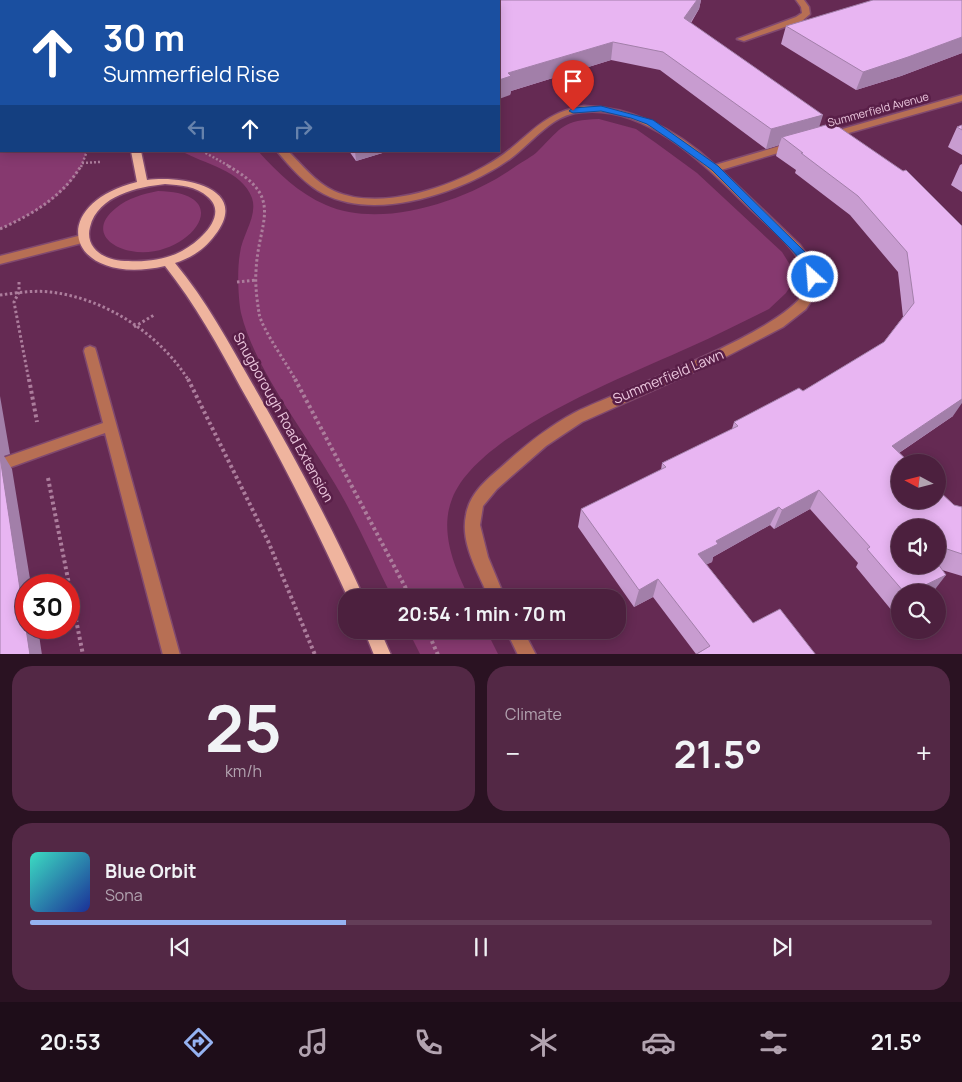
<!DOCTYPE html>
<meta charset="utf-8">
<style>
:root{--surface:#4c203e;--page:#532845;--text:#f1f3f6;--muted:#b2a3b0;--line:#633e58;--accent:#95b2f1}
body{margin:0;font-family:Manrope,sans-serif;background:var(--page);color:var(--text);height:100vh;display:flex;flex-direction:column;font-size:19px;white-space:nowrap}
*{box-sizing:border-box;margin:0}
p{font-size:16px;color:var(--muted)}
.icon{flex:none;width:28px;height:28px;fill:none;stroke:currentColor;stroke-width:2;stroke-linecap:round;stroke-linejoin:round}
.map{position:relative;height:654px;overflow:hidden}
.drawer{display:flex;flex-direction:column;gap:12px;padding:12px;background:#2a1222;flex:1}
.drawer>*{flex:none}
.guide{position:absolute;left:0px;top:0px;width:500px;height:152px;box-shadow:0 2px 12px #0003,0 0 0 1px var(--line);background:#1a4fa0;color:#fff;overflow:hidden}
.needle{width:32px;rotate:277deg}
.fabs{position:absolute;left:891px;top:454px;display:grid;gap:10px}
.fabs a{display:grid;place-items:center;width:55px;height:55px;border-radius:50%;background:var(--surface);box-shadow:0 2px 12px #0003,0 0 0 1px var(--line);font-size:25px}
.speed{position:absolute;left:15px;top:574px;display:flex;gap:10px;font-size:25px;font-weight:700;text-align:center}
.speed>*{display:grid;place-content:center;width:65px;height:65px;border-radius:50%;background:var(--surface);box-shadow:0 2px 12px #0003,0 0 0 1px var(--line);line-height:1}
.speed .limit{border:8px solid #d22;background:#fff;color:#111}
.pin{position:absolute;display:grid;place-items:center;width:42px;height:42px;color:#fff;margin:-51px -21px;border-radius:50% 50% 50% 0;rotate:-45deg;box-shadow:0 0 5px #0007}
.pin .icon{rotate:45deg}
.me{position:absolute;width:55px;margin:-28px;rotate:334deg;stroke-linejoin:round;filter:drop-shadow(0 0 4px #0008)}
.turn{display:flex;align-items:center;gap:18px;height:105px;padding:0 20px;font-size:22px}
.turn .icon{width:65px;height:65px;stroke-width:2.5}
.turn b{display:block;font-size:35px;line-height:42px}
.lanes{display:flex;align-items:center;height:48px;padding:0 20px;background:#0003;justify-content:center;gap:25px;direction:ltr}
.lanes .off{opacity:.35}
.big{font-size:38px;font-weight:700;line-height:1.1}
.drawer .tile{flex:1;display:flex;flex-direction:column;justify-content:center;gap:8px;min-width:0;padding:0 18px;border-radius:20px;background:var(--page)}
.drawer .dial{align-items:center;gap:0}
.dial b{font-size:65px;line-height:1}
.song{display:flex;align-items:center;gap:15px}
.cover{width:60px;height:60px;border-radius:8px;background:linear-gradient(135deg,hsl(170 70% 55%),hsl(230 70% 35%))}
.played{height:5px;border-radius:2px;background:linear-gradient(90deg,var(--accent) 35%,var(--line) 35%)}
.keys{display:flex;justify-content:space-around;direction:ltr}
.heat{display:flex;justify-content:space-between;align-items:center;font-size:28px;direction:ltr}
.drawer .tiles{flex:1;display:grid;gap:12px;grid-template-columns:1fr 1fr}
.tile:last-child{grid-column:span 2}
.trip{position:absolute;left:338px;top:589px;width:288px;height:50px;border-radius:20px;background:var(--surface);box-shadow:0 2px 12px #0003,0 0 0 1px var(--line);font-weight:700;line-height:50px;text-align:center}
.menu{display:flex;height:80px;justify-content:space-around;align-items:center;background:#1e0d19;color:var(--muted)}
.menu .icon{width:35px;height:35px}
.menu .active{color:var(--accent)}
.menu b{font-size:22px;color:var(--text)}
.map>svg:first-child{display:block}
.green{fill:#86396f}
.lines{fill:none;stroke-linecap:round;stroke-linejoin:round}
.minor-casing{stroke:#80496f;stroke-width:3}
.major-casing{stroke:#80496f;stroke-width:3}
.path-far2{stroke:#ac7d9c;stroke-width:2.5;stroke-dasharray:2 2;stroke-linecap:butt}
.path-far1{stroke:#ac7d9c;stroke-width:3;stroke-dasharray:2.5 2.5;stroke-linecap:butt}
.path{stroke:#ac7d9c;stroke-width:4;stroke-dasharray:3 3;stroke-linecap:butt}
.minor{fill:#b76f54;fill-rule:evenodd}
.major{fill:#efb49e;fill-rule:evenodd}
.wall{fill:#c89cd0;fill-rule:evenodd}
.shaded-wall{fill:#a27fa9}
.building{fill:#e8b5f2;stroke:#a27fa9}
.route{fill:#1a73e8;stroke:#114b97}
.labels{text-anchor:middle;dominant-baseline:central;stroke-width:5;stroke-linejoin:round;paint-order:stroke}
.far-street-label{font-size:11px;fill:#ecc7de;stroke:#591f48}
.street-label{font-size:14px;fill:#ecc7de;stroke:#591f48}
</style>
<div class="map">
<svg width="962" height="655" viewBox="0 0 962 655">
<rect width="100%" height="100%" fill="#652a53"/>
<path class="green" d="M599 119 636 129 656 143 697 173 782 252 792 268 793 282 786 293 769 309C743 322 717 335 690 347 627 376 478 432 452 499 439 532 455 569 469 597H392C372 557 354 514 330 476 302 428 254 367 241 313 238 297 237 269 240 253 242 235 258 216 252 198 242 170 204 164 181 151H258C278 173 298 193 326 205 382 230 469 200 516 166 523 161 532 157 538 151 562 127 563 120 599 119Z
M0 151H87C76 192 35 213 0 229Z
M158 191C243 193 185 262 131 251 106 246 91 228 116 208 128 198 143 194 158 191Z
M408 630H486L498 654H420Z"/>
<g class="lines">
<g class="minor-casing">
<path id="minor" d="M145 0H153L154 1H146Z
M796 0H804L809 7 810 14 802 21 744 41 737 39 796 17 802 13 801 7Z
M0 94 1 95V103H0Z
M962 95V101L831 138 828 139 823 136 825 134Z
M584 106C635 107 678 131 715 165L790 143H798V147L721 170 800 245 816 268 819 279V289L806 309 783 327 712 364 582 422 546 446 497 489 483 506 480 525 488 557 505 598H489C478 572 460 543 466 515 469 495 485 481 499 469 522 448 546 428 574 413 612 393 807 325 807 283 807 254 763 222 744 203 703 163 645 105 582 112 552 114 533 142 510 159 465 191 378 222 324 194 306 185 290 167 277 151H288C302 165 316 183 334 191 384 213 462 184 504 154 533 132 545 112 584 106Z
M82 235 88 239 86 242 0 264V256Z
M90 346 95 348 96 351 180 655H163L105 433 0 471V459L103 423 84 351 85 348Z
M506 630H523L536 655H518Z"/>
</g>
<g class="major-casing">
<path id="major" d="M86 0H94L95 1H87Z
M131 151H141L147 180C181 175 252 187 215 235 205 249 191 258 175 263 206 300 229 343 253 385 293 454 331 525 364 598H348C315 526 280 456 241 388 218 345 195 304 165 266 67 288 44 205 137 182ZM165 184C180 185 196 186 208 197 230 216 197 244 180 252 164 260 146 262 128 261 116 261 102 258 94 248 89 242 88 234 90 227 98 195 138 187 165 184Z
M364 630H380L391 655H374Z"/>
</g>
<path class="path-far2" d="M202 151 231 167
M82 163 100 162
M81 167 87 151"/>
<path class="path-far1" d="M228 166C286 198 258 221 256 271 255 285 257 300 259 313 261 328 288 365 296 381
M0 229C33 214 62 197 81 166
M19 282V292L14 302 29 381
M237 282 256 280
M0 295C16 293 33 290 50 292 105 298 160 334 189 381
M134 327 154 315"/>
<path class="path" d="M29 379 37 422
M188 379 268 541 315 655
M295 379 411 598
M48 478 83 655
M427 630 438 655"/>
<use href="#minor" class="minor"/>
<use href="#major" class="major"/>
</g>
<path class="wall" d="M227 0H701L699 9 691 23 819 127 903 171 953 416 899 453 900 462V500L954 505 962 507V576L942 570 933 592H900V609L893 612 856 567 858 563 810 509 774 529 770 525 713 557 712 562 706 564 753 623 696 654 653 597 634 607 578 527 581 509 661 470 662 463 732 429 734 422 803 391 884 342 903 317 898 272 850 215 795 173 796 170 776 156 779 145 766 149 660 70 611 60 511 91 510 95 499 1H228ZM900 528H938V565Z
M962 0V53L901 76 856 90 781 44 786 26Z
M962 125V155L948 147 957 127Z
M349 151H389L356 161Z
M962 164V192L951 185 960 165Z"/>
<path class="shaded-wall" d="M697 0H701L699 9 681 37 684 18Z
M962 37V53L901 76 856 90 863 72Z
M613 42 611 60 511 91 510 95 499 99V80L508 73Z
M823 115 817 134 782 137 779 145 766 149 771 129Z
M355 151H389L356 161Z
M0 396 10 454 4 456 12 469 31 585H26V628H38L42 655H30L0 457Z
M962 399V403L953 416 881 465 892 446Z
M819 490 810 509 774 529 782 510Z
M779 507 770 525 713 557 712 562 692 572 698 554 716 541Z
M946 575 933 592H911Z
M658 579 653 597 634 607 639 590Z
M900 603V609L893 612Z"/>
<path class="building" d="M238 0H697L684 18 823 115 771 129 663 52 613 42 508 73 511 76 499 80V1H239Z
M873 0H962V37L908 57 863 72 786 26Z
M833 123 903 171 906 170 962 226V399L892 446 909 462H900V490L898 494 900 492V500H938V490L954 505 962 507V554L938 546V528H900V565L938 564 946 575 911 592H904L867 549 870 547 819 490 782 510 779 507 716 541 718 544 698 554 753 623 780 609 816 655H695L710 646 658 579 639 590 581 509 666 467 662 463 738 426 734 422 799 388 803 391 884 342 914 303 907 252 858 196 801 153H803L782 137Z
M962 125V130L957 127Z
M0 457 30 655H0Z"/>
<path class="route" d="M601 106 653 120 718 166 806 253 818 277 817 279H809L798 257 791 249 712 170 675 143 647 124 631 118 601 111 573 113 569 111 573 108Z"/>
<g class="labels">
<g class="far-street-label">
<text transform="translate(878 109) rotate(-15)">Summerfield Avenue</text>
</g>
<g class="street-label">
<text transform="translate(668 376) rotate(-23)">Summerfield Lawn</text>
<text transform="translate(284 417) rotate(61)">Snugborough Road Extension</text>
</g>
</g>
</svg>
<div class="fabs">
<a><svg class="needle" viewBox="-14 -14 28 28"><path d="M0-13l5 13h-10z" fill="#e53935"/><path d="M0 13l5-13h-10z" fill="#b2a3b0"/></svg></a>
<a><svg class="icon" aria-label="sound" viewBox="0 0 24 24"><path d="M4 9h4l5-4v14l-5-4H4zM17 9q2 3 0 6"/></svg></a>
<a><svg class="icon" aria-label="search" viewBox="0 0 24 24"><circle cx="10" cy="10" r="6"/><path d="M15 15l6 6"/></svg></a>
</div>
<div class="speed"><div class="limit">30</div></div>
<div class="pin" style="left:573px;top:111px;background:#d93025"><svg class="icon" aria-label="arrive" viewBox="0 0 24 24"><path d="M6 21V4h12l-3 4 3 4H6"/></svg></div>
<svg class="me" style="left:813px;top:277px" viewBox="-20 -20 40 40"><circle r="17" fill="#1a73e8" stroke="#fff" stroke-width="3"/><path d="M0-11L8 9 0 5-8 9z" fill="#fff"/></svg>
<div class="trip">20:54 · 1 min · 70 m</div>
<div class="guide">
<div class="turn"><svg class="icon" aria-label="ahead" viewBox="0 0 24 24"><path d="M12 20V5M6 11l6-6 6 6"/></svg><div><b>30 m</b>Summerfield Rise</div></div>
<div class="lanes"><svg class="icon off" aria-label="left" viewBox="0 0 24 24"><path d="M17 20v-9H6M10 6l-5 5 5 5"/></svg><svg class="icon" aria-label="ahead" viewBox="0 0 24 24"><path d="M12 20V5M6 11l6-6 6 6"/></svg><svg class="icon off" aria-label="right" viewBox="0 0 24 24"><path d="M7 20v-9h11M14 6l5 5-5 5"/></svg></div>
</div>
</div>
<section class="drawer">
<div class="tiles">
<div class="tile dial"><b>25</b><p>km/h</p></div>
<div class="tile"><p>Climate</p>
<div class="heat"><a>−</a><b class="big">21.5°</b><a>+</a></div>
</div>
<div class="tile">
<div class="song"><i class="cover"></i><div><b>Blue Orbit</b><p>Sona</p></div></div>
<div class="played"></div>
<div class="keys"><svg class="icon" aria-label="previous" viewBox="0 0 24 24"><path d="M18 5L8 12l10 7zM5 5v14"/></svg><svg class="icon" aria-label="pause" viewBox="0 0 24 24"><path d="M8 5v14M16 5v14"/></svg><svg class="icon" aria-label="next" viewBox="0 0 24 24"><path d="M6 5l10 7-10 7zM19 5v14"/></svg></div>
</div>
</div>
</section>
<nav class="menu">
<b>20:53</b>
<svg class="icon active" aria-label="directions" viewBox="0 0 24 24"><path d="M12 3l9 9-9 9-9-9zM9 14v-3h6M13 9l2 2-2 2"/></svg>
<svg class="icon" aria-label="music" viewBox="0 0 24 24"><path d="M9 18V5l10-2v13"/><circle cx="6" cy="18" r="3"/><circle cx="16" cy="16" r="3"/></svg>
<svg class="icon" aria-label="phone" viewBox="0 0 24 24"><path d="M5 4h4l2 5-3 2q2 4 5 5l2-3 5 2v4C11 20 4 13 5 4z"/></svg>
<svg class="icon" aria-label="climate" viewBox="0 0 24 24"><path d="M12 3v18M4 7l16 10M4 17L20 7"/></svg>
<svg class="icon" aria-label="car" viewBox="0 0 24 24"><path d="M5 17H2v-5l4-1 3-4h7l3 4 3 1v5h-3M9 17h6M6 11h13"/><circle cx="7" cy="17" r="2"/><circle cx="17" cy="17" r="2"/></svg>
<svg class="icon" aria-label="filters" viewBox="0 0 24 24"><path d="M4 7h16M4 17h16"/><circle cx="9" cy="7" r="2"/><circle cx="15" cy="17" r="2"/></svg>
<b>21.5°</b>
</nav>
